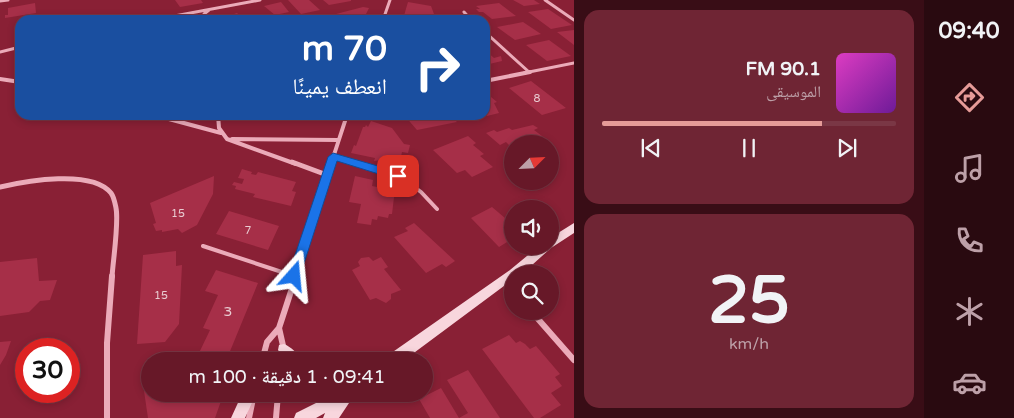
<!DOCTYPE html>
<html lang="ar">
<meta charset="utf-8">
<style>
:root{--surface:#671828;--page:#6f2534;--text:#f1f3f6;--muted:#bda0a8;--line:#7a3745;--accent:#e69b98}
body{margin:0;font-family:"Varela Round","Noto Naskh Arabic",sans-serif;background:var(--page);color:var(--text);direction:rtl;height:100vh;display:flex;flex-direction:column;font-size:19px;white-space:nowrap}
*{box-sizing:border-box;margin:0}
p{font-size:16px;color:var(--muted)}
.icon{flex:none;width:28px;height:28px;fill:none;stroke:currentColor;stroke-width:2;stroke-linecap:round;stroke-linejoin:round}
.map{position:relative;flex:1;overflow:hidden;direction:ltr}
.sheet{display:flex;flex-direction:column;gap:10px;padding:10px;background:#390d16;width:350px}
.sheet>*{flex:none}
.hud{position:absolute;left:15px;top:15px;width:475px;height:105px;border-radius:15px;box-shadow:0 2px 8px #0003,0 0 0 1px var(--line);direction:rtl;background:#1a4fa0;color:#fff;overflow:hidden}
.needle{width:32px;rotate:66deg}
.fabs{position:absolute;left:504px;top:135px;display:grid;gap:10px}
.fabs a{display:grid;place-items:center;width:55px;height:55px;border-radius:50%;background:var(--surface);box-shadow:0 2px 8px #0003,0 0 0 1px var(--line);font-size:25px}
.speed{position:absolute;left:15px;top:338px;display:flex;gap:10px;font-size:25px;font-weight:700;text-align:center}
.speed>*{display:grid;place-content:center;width:65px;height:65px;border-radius:50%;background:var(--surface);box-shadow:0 2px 8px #0003,0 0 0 1px var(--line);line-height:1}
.speed .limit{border:8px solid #d22;background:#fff;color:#111}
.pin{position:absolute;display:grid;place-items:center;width:42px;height:42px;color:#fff;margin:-21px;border-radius:10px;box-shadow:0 2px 8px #0006}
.me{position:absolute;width:55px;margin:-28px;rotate:18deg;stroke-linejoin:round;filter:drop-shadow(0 0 4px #0008)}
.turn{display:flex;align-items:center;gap:18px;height:105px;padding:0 20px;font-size:22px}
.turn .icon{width:65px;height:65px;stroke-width:2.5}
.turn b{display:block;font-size:35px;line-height:42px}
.sheet .widget{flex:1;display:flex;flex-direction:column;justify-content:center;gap:8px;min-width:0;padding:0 18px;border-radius:15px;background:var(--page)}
.sheet .dial{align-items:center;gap:0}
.dial b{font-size:65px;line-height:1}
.song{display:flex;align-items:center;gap:15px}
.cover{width:60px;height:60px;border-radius:8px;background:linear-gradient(135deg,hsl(310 70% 55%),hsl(280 70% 35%))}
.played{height:5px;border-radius:2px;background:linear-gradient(90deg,var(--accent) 75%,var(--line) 75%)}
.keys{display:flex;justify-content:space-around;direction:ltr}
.trip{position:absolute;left:141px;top:352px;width:292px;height:50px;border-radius:25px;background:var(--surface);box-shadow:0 2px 8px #0003,0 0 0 1px var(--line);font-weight:600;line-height:50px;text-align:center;direction:rtl}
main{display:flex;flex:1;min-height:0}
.tabs{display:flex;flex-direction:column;width:90px;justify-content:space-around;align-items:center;background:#290a10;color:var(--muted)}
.tabs .icon{width:35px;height:35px}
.tabs .on{color:var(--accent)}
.tabs b{font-size:22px;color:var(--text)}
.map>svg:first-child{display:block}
.building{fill:#a62f48}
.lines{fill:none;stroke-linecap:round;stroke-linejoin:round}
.lane-far1{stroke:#ebabb9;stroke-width:3}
.lane{stroke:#ebabb9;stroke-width:4}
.street-far3{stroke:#ebabb9;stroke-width:3}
.street-far2{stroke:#ebabb9;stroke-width:4}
.street-far1{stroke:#ebabb9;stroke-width:5}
.street{stroke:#ebabb9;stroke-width:6}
.secondary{fill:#f8d6dd;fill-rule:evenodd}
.route{fill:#1a73e8;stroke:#114b97}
.labels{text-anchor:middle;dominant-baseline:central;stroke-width:5;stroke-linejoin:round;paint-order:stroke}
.number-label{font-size:11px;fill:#e9cbd1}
.near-number-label{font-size:14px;fill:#e9cbd1}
</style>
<main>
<nav class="tabs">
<b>09:40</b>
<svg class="icon on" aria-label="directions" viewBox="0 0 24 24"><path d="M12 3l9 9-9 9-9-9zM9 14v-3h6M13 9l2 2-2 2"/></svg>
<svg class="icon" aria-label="music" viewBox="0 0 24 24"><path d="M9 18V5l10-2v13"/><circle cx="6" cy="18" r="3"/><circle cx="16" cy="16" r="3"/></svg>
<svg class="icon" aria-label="phone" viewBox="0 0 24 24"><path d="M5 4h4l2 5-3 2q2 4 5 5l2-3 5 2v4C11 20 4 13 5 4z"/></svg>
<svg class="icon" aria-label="climate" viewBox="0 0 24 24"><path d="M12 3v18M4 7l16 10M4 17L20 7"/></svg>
<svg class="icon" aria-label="car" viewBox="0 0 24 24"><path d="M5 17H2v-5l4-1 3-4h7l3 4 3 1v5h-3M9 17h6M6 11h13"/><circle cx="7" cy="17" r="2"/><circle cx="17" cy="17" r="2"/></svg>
</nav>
<section class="sheet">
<div class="widget">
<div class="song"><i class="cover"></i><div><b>90.1 FM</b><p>الموسيقى</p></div></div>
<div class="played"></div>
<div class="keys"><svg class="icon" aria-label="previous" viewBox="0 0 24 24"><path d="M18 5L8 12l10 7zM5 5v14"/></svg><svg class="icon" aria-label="pause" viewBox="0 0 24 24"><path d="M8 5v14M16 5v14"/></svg><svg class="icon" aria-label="next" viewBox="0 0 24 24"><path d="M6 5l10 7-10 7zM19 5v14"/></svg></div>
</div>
<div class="widget dial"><b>25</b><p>km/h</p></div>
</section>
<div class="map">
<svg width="574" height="418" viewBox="0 0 574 418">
<rect width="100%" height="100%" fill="#892035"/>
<path class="building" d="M175 0H201L203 3 180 7Z
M288 0H309L320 10 301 14Z
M323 0H351V1L329 5Z
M513 0H534L540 4 524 6Z
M281 2 289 12 275 15 264 6Z
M408 2 431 6 434 14H429L434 15 433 18H431L430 20 403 19Z
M35 3 36 13 5 18V15H8V8Z
M499 3 516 16 492 19 483 12H479L476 9H480L476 6Z
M363 7 369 8 363 20H344L336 14Z
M548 9 572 25 551 29 528 12Z
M237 13 239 15 243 14 246 18 251 17 253 20H227L225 17Z
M523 22 541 34 515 40 497 27Z
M574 30V45L557 32Z
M549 40 571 56 547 61 526 45Z
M485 50 494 58 501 56 502 61 485 65Z
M531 81 566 108 542 115 509 88Z
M491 97 497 102 494 103 499 113 487 116 485 114V99Z
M404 115H450L457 122 417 130Z
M371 121 392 128 404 144 410 145 408 153 402 152 399 166 381 160 374 161 375 158 351 153 354 145 356 146 363 127H365L366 125 368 127Z
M533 125 538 128 534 130 542 136 534 139 540 144H512V148L506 142 500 145 486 133 494 130 497 132 509 128 512 130Z
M468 136 476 143 473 145 484 154 480 156 493 167 472 177 465 170 457 173 433 150Z
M242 169 252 172 251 174 256 175 258 172 296 182 292 191 296 192 291 206 253 197 255 194 235 189 236 186 232 185 234 182 242 184 244 179 238 178Z
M214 176 213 194 197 225 182 233 178 229 162 232V230L156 231 153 224 156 223 150 203Z
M355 176 373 180 372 186 377 187 378 182 392 185 391 188 395 189 392 214H389L388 218 378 216 377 220 372 219 371 225 357 223 361 204 349 202Z
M492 207 512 224V239L499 247 471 218Z
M229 211 279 226 268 250 216 234Z
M414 223 455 261 446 267 442 264 426 273 394 237 408 231 405 228Z
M176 251V266L182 265 179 324 165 342 137 344 143 255Z
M369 257 373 261 381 257 388 267 384 269 401 290 391 294V299L386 303 376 298 370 300 352 270 360 266 358 262 361 258Z
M37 258 39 281 57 280 50 300 40 301 29 312 0 316V262Z
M216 270 258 283 226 361 199 353 210 330 203 328 218 295 205 291Z
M509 335 516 343 520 341 525 344 530 349 536 346 560 374 555 377 562 386 551 393 561 405 540 418H534L482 349Z
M11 341 6 355 0 365V342Z
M468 370 500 418H430L419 399 441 388 459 418 468 413 447 380Z
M150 388V394H177L178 397 186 394H207L208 398 221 401 215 418H148L144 391Z"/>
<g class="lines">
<path class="lane-far1" d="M333 157 356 164"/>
<path class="lane" d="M352 162 399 176 421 192 437 209
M203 246 294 276"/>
<path class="street-far3" d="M545 0 574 20
M0 1 8 0
M464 12 471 20
M153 20 260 0
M203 20 204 14 209 10
M383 20 390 0
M485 32 529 72
M0 52 20 47
M524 73 574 63"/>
<path class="street-far2" d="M0 79 20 82
M485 81 530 72
M154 115 221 133
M218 115 219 128 227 139 296 164
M232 139 338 140
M331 164 347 115"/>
<path class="street-far1" d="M292 162 327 175
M0 187C26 181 92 169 111 193 114 197 115 203 116 208 119 222 113 261 112 277
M295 277 332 162"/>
<path class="street" d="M503 281 512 291
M531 311 574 360
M279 328 284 350 282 361
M262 361 267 342 279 328 296 276
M107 418V343L112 276
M249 418 254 394
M276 418 278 394"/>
<path class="secondary" d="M574 223V233L551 248 522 274H512V280L403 361H386L387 356 510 270 539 246H550V238Z
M284 344C291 347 299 354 301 361H286L278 350 279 345Z
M242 394H256L245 418H231Z
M334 394H355L339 418H323L325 413 316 418H294L296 413Z"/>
</g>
<path class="route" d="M333 153 402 173 404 176 398 180 337 161 300 276 299 280 294 282 289 280 288 276 328 157Z"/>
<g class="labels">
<g class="number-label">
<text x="537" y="98">8</text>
<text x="178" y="213">15</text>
<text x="248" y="230">7</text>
<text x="161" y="295">15</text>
</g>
<g class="near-number-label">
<text x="228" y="311">3</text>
</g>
</g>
</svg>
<div class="fabs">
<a><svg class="needle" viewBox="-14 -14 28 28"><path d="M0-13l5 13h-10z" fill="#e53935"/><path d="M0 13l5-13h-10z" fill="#bda0a8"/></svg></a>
<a><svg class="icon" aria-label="sound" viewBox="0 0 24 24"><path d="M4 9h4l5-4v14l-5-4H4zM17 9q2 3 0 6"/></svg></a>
<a><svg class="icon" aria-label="search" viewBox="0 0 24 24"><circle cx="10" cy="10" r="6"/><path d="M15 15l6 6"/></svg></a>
</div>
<div class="speed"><div class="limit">30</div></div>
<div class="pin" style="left:398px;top:176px;background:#d93025"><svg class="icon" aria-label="arrive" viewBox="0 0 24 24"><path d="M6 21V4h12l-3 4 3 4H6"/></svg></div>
<svg class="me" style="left:294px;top:276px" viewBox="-20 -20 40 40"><path d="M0-17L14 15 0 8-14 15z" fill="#1a73e8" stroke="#fff" stroke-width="4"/></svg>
<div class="trip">09:41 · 1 دقيقة · 100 m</div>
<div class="hud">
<div class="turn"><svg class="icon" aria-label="right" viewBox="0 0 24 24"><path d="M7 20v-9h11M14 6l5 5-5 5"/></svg><div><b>70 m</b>انعطف يمينًا</div></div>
</div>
</div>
</main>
